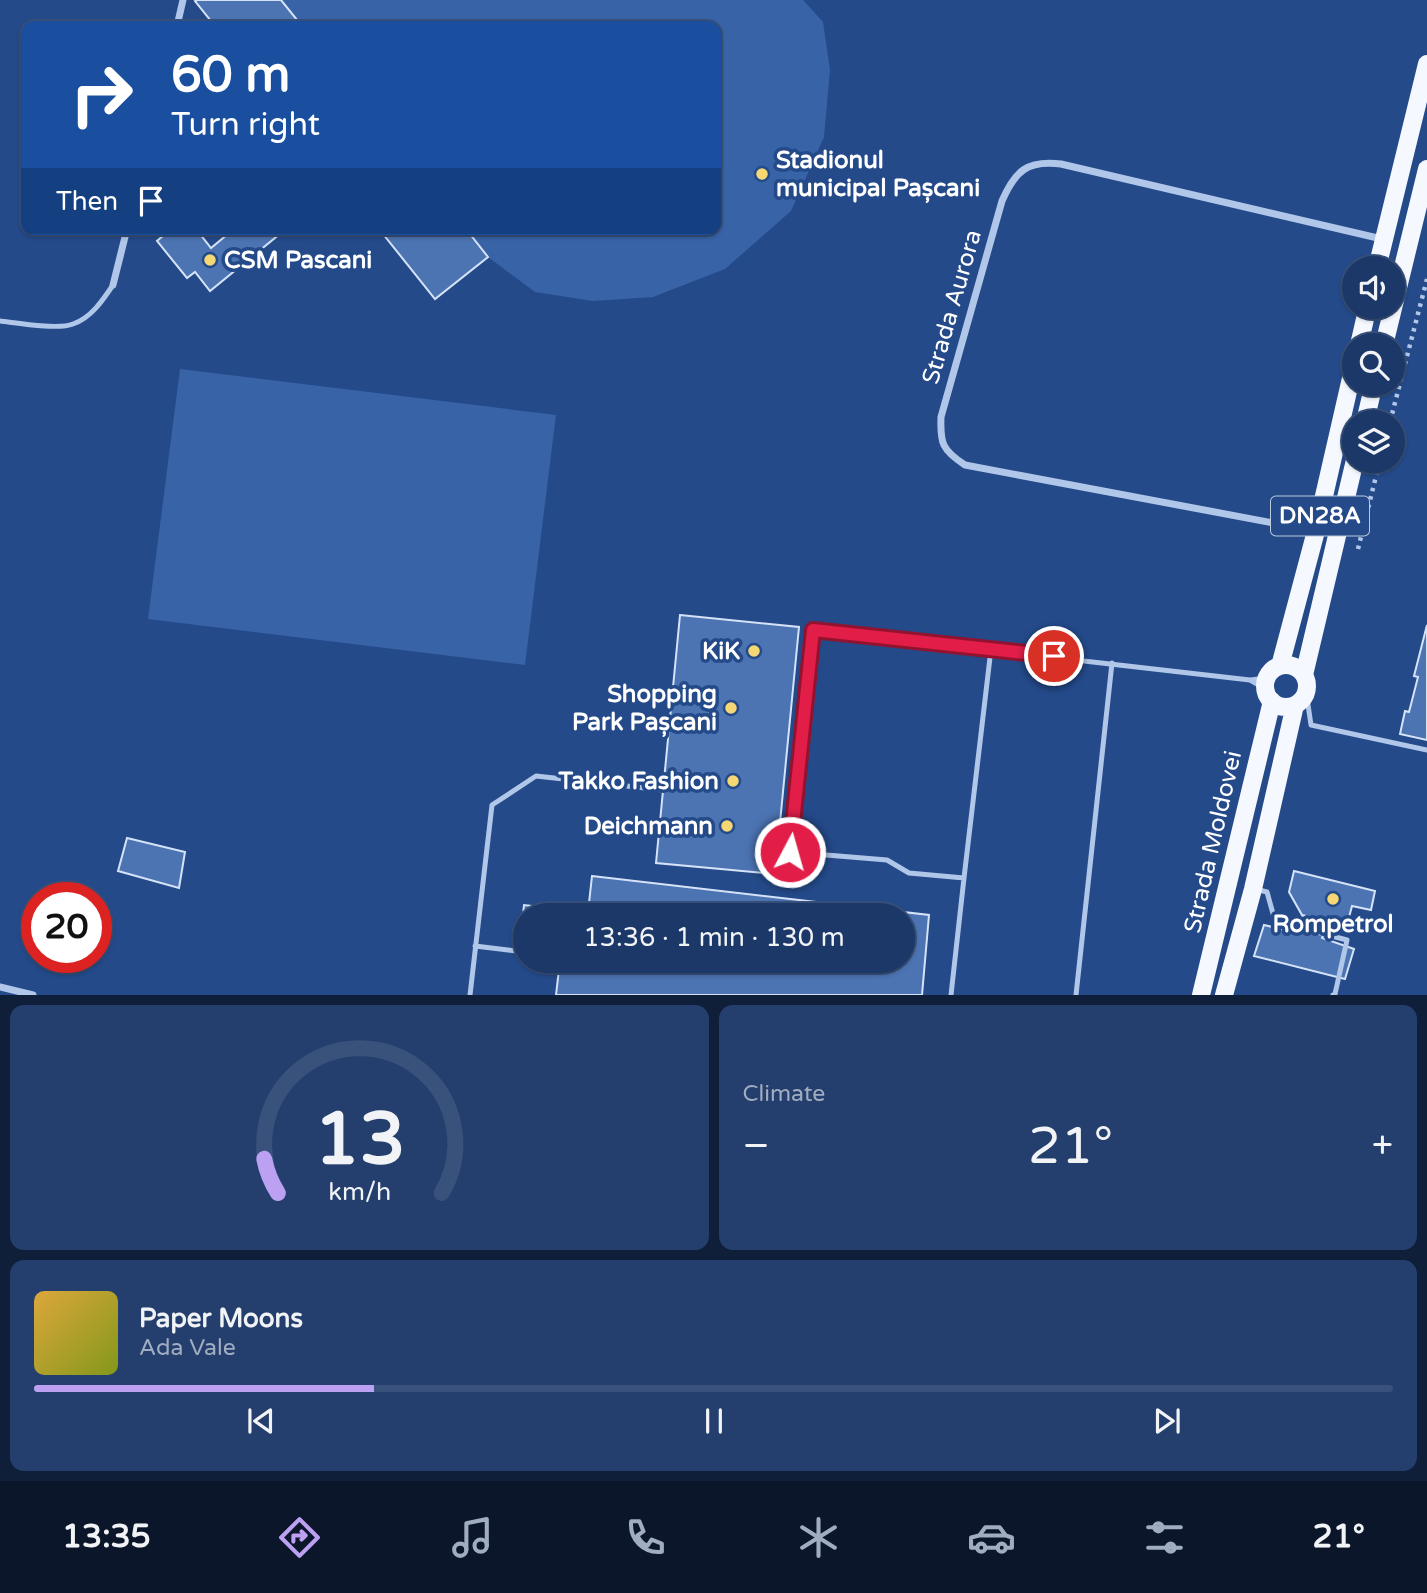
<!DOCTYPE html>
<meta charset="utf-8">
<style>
:root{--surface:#1b3868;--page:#243f6e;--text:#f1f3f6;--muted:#a0acc0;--line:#39527c;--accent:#bca0f2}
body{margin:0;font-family:"Varela Round",sans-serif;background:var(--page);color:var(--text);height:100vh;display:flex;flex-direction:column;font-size:26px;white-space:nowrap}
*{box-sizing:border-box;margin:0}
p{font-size:23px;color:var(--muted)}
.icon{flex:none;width:38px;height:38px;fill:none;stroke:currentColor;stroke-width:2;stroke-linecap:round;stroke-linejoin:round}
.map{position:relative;height:995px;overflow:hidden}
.details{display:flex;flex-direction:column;gap:10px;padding:10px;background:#0f1f39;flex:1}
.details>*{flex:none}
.top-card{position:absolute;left:21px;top:21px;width:700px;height:214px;border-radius:14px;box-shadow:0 2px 5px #0004,0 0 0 2px var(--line);background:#1a4fa0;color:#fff;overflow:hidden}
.tools{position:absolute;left:1342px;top:256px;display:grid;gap:14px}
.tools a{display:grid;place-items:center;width:63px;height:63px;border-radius:50%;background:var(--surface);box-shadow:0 2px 5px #0004,0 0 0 2px var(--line);font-size:35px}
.speed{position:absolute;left:21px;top:882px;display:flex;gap:14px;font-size:35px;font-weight:700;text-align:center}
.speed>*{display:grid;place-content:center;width:91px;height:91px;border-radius:50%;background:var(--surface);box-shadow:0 2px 5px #0004,0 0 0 2px var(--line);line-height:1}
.speed .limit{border:10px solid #d22;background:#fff;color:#111}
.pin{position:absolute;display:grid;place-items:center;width:60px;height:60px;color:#fff;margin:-30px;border:4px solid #fff;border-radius:50%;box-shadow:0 2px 7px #0007}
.me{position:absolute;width:77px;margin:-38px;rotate:6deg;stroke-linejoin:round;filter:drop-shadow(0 0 5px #0008)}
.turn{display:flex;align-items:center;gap:24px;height:147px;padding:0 35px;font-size:32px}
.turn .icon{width:91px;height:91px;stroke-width:2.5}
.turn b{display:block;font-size:49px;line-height:60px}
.then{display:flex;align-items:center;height:66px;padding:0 35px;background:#0003;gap:14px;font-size:26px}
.big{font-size:52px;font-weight:600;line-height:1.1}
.details .card{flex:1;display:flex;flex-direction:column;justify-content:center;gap:10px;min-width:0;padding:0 24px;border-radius:14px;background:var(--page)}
.details .dial{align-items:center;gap:0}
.dial svg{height:182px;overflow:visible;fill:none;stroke:var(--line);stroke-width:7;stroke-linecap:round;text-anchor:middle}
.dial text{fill:var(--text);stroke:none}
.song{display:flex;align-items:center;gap:21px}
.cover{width:84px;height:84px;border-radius:10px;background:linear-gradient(135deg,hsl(40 70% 55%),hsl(70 70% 35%))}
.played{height:7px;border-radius:4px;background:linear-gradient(90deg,var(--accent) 25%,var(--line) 25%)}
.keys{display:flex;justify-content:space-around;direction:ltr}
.heat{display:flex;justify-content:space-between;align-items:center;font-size:38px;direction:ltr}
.details .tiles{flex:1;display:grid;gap:10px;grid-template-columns:1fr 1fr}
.card:last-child{grid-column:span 2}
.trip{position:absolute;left:513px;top:903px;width:402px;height:70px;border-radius:35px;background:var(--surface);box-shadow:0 2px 5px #0004,0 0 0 2px var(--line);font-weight:600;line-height:70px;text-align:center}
.dock{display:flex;height:112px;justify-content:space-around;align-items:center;background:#0b162a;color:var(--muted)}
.dock .icon{width:49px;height:49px}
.dock .on{color:var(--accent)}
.dock b{font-size:32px;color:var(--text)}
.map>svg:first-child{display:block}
.green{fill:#3863a7}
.building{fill:#4c73b2;stroke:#d5e3f8;stroke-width:2}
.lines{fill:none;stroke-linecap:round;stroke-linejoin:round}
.path{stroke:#b1c7ea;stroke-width:4.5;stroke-dasharray:3.5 5;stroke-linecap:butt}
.service{stroke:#b1c7ea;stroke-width:5}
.minor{stroke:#b1c7ea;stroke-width:7}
.primary{stroke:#f5f8fe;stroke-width:18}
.route-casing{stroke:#92132f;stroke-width:18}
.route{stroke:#e11d48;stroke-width:12}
.poi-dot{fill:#f5d874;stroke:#244a8a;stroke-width:2.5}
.labels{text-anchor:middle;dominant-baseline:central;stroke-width:7;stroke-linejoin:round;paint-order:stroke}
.shield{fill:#244a8a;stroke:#bdc9dc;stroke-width:2}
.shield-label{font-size:23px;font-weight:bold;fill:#fff}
.poi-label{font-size:24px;font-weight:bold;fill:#fff;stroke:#244a8a;text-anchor:end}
.street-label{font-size:24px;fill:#fff;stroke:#244a8a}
</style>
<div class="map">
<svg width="1427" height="995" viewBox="0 0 1427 995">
<rect width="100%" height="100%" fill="#244a8a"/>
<path class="green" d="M197 0H803L823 22 830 70 824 137 791 211 725 269 653 297 593 301 535 292 488 257 435 299 379 229H716V26H215L195 1Z
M180 369 556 415 525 665 148 619Z"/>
<path class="building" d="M197 0H281L302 26H215L195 1Z
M171 229H196L211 248 229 233 226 229H286L210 291 195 272 187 278 157 241Z
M379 229H466L488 257 435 299Z
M680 615 799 627 775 874 656 863Z
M1427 625V740L1400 734 1405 711 1409 712 1418 677 1414 676Z
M127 838 185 852 179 888 118 871Z
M1294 871 1375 891 1371 910 1352 906 1347 925 1302 915 1289 892Z
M592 876 929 915 922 995H556L560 961H903V915H525V942L520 941 524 905 588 912Z
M1302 915 1328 921 1322 938 1354 949 1345 979 1254 956 1264 925 1298 933Z"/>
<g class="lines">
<path class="path" d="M1390 422 1427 279
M1358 549 1380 460"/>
<path class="service" d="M0 321C17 323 58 330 73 324 91 318 103 300 113 285
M1250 680 1266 689
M1306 691 1311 725 1427 750
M964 878 991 649
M1255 889 1267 892 1275 921 1347 940 1335 994 1333 995
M475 946 525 952
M470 995 492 805 536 776 663 790
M951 995 964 878 909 873 887 860 790 852 813 630 1250 680 1267 678
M1076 995 1112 663"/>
<path class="minor" d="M177 26 183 0
M113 285 127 229
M1316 531 965 465C942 450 940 443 941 417L1002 201C1015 171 1027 160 1061 164L1382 239
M0 987 33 995"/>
<path class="primary" d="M1377 268 1427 64
M1359 345 1368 306
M1384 345 1427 169
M1365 422 1374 383
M1265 686a21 21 0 1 1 42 0a21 21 0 1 1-42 0Z
M1280 666 1316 531 1354 365
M1304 675 1355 460
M1201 995 1272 701
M1224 995 1253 889 1295 705"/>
</g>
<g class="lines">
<g class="route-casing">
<path id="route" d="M790 852 813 630 1054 656"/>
</g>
<use href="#route" class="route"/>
</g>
<g class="poi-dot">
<circle cx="762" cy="174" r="7"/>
<circle cx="210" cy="260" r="7"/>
<circle cx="754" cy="651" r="7"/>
<circle cx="731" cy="708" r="7"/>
<circle cx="733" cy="781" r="7"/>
<circle cx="727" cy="826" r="7"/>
<circle cx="1333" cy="899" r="7"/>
</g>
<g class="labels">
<rect class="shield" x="1271" y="496.5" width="98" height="39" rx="5"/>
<g class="shield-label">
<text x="1320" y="516">DN28A</text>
</g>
<g class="poi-label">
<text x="776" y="160" text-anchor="start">Stadionul<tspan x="776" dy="28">municipal Pașcani</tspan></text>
<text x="224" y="260" text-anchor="start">CSM Pascani</text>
<text x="740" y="651">KiK</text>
<text x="717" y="694">Shopping<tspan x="717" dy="28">Park Pașcani</tspan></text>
<text x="719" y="781">Takko Fashion</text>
<text x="713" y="826">Deichmann</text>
<text x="1333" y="924" text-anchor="middle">Rompetrol</text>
</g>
<g class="street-label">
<text transform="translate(952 307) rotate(-74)">Strada Aurora</text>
<text transform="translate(1213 842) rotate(-77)">Strada Moldovei</text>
</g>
</g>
</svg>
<div class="tools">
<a><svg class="icon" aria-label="sound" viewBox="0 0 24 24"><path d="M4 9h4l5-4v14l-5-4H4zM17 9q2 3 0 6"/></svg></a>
<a><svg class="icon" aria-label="search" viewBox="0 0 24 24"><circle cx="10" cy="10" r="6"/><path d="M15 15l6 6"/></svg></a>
<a><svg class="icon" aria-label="layers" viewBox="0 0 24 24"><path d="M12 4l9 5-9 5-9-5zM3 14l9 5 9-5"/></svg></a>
</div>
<div class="speed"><div class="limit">20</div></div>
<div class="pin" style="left:1054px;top:656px;background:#d93025"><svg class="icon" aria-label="arrive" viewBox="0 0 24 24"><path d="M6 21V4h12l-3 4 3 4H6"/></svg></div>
<svg class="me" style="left:790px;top:852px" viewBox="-20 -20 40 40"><circle r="17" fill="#e11d48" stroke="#fff" stroke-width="3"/><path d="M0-11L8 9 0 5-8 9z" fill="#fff"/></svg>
<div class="trip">13:36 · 1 min · 130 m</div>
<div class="top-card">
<div class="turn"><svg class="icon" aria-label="right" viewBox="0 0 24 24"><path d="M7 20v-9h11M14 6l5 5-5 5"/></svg><div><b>60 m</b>Turn right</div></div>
<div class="then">Then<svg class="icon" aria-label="arrive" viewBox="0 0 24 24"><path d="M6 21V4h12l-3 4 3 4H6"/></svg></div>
</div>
</div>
<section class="details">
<div class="tiles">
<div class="card dial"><svg viewBox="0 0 100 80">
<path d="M14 69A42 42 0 1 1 86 69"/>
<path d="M14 69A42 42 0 0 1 8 54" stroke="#bca0f2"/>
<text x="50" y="56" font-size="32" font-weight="700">13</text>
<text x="50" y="72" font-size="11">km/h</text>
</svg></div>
<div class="card"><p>Climate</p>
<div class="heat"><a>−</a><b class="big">21°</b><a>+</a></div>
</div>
<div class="card">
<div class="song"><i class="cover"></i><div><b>Paper Moons</b><p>Ada Vale</p></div></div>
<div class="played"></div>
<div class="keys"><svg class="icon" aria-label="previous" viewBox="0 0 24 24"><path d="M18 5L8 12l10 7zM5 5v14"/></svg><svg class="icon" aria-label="pause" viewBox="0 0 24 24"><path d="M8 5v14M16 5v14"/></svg><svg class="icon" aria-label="next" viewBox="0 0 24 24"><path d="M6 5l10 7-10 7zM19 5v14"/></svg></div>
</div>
</div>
</section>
<nav class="dock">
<b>13:35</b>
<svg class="icon on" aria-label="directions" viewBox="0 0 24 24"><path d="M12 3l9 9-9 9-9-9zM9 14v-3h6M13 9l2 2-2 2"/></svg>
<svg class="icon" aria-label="music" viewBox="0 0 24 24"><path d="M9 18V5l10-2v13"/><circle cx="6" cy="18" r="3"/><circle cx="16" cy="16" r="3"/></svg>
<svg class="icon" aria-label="phone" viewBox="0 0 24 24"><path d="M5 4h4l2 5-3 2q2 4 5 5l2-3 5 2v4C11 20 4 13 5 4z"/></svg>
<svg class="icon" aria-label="climate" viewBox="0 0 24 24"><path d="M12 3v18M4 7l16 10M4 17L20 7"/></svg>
<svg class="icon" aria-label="car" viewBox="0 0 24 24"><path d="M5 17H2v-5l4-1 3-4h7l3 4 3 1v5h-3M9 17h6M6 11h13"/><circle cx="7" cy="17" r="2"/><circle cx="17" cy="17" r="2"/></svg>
<svg class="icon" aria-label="filters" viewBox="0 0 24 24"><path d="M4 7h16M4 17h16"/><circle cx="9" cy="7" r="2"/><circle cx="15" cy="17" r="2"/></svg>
<b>21°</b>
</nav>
